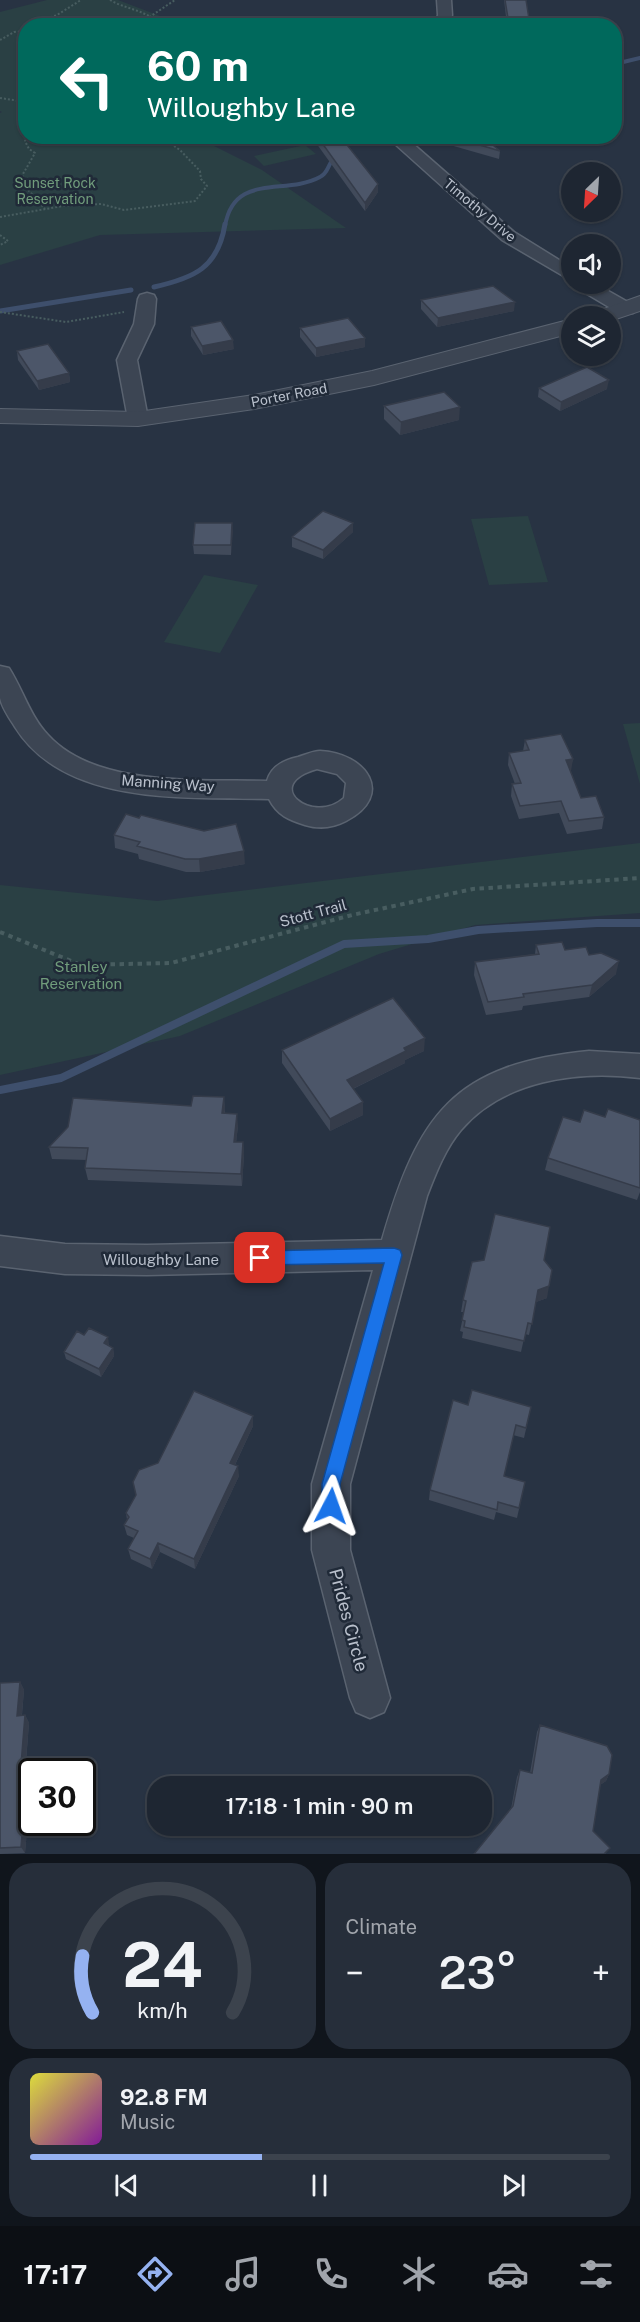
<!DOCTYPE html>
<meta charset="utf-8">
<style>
:root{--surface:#1e2632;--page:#262e3a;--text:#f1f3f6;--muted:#a1a5ac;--line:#3c434d;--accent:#95b2f1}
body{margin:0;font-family:"Public Sans",sans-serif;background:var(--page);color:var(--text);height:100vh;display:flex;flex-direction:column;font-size:22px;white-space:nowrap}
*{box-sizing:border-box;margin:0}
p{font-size:20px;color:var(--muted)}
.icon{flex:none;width:33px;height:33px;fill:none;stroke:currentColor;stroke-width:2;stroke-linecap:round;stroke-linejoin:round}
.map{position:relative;height:1854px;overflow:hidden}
.drawer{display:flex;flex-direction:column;gap:9px;padding:9px;background:#10151c;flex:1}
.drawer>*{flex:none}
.guide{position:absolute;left:18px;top:18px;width:604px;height:126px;border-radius:24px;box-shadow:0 2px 4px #0004,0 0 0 2px var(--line);background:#00695c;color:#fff;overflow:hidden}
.needle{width:39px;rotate:205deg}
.tools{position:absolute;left:561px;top:162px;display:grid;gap:12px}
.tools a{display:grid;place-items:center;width:60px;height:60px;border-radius:50%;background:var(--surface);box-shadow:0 2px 4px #0004,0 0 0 2px var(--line);font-size:30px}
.speed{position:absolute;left:18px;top:1758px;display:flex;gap:12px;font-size:30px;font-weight:700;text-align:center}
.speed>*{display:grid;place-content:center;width:78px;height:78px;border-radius:50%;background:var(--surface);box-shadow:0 2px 4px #0004,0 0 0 2px var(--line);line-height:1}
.speed .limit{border:3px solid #111;border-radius:9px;background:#fff;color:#111}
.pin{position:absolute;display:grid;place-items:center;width:51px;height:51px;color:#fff;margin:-26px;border-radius:12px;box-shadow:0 3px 9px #0006}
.me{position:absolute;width:66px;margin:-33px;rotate:4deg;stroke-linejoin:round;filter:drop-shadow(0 0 4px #0008)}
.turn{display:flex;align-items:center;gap:21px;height:126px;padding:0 30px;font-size:27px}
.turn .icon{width:78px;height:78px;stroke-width:2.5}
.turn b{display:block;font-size:42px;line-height:51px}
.big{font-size:45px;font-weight:600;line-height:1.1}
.drawer .widget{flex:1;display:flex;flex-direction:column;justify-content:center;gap:9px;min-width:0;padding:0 21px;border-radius:24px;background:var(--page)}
.drawer .dial{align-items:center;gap:0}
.dial svg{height:156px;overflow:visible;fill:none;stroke:var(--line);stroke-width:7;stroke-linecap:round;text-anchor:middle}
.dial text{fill:var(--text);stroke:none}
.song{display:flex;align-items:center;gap:18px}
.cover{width:72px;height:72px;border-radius:9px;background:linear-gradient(135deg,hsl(60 70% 55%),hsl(290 70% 35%))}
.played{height:6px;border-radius:3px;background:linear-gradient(90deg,var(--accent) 40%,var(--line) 40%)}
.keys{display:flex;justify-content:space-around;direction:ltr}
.heat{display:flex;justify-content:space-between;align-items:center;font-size:33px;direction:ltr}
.drawer .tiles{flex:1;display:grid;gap:9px;grid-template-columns:1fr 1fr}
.widget:last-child{grid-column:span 2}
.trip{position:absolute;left:147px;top:1776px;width:345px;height:60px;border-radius:24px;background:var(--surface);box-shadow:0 2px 4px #0004,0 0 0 2px var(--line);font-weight:600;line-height:60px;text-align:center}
.menu{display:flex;height:96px;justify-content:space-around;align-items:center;background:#0c0f14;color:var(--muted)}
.menu .icon{width:42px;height:42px}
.menu .on{color:var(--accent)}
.menu b{font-size:27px;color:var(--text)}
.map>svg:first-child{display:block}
.green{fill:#2a4044}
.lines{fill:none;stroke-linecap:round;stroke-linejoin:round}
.stream-far2{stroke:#3e4f6c;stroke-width:4}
.stream-far1{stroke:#3e4f6c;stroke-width:5}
.stream{stroke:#3e4f6c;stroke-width:8}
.minor-casing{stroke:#5a6370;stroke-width:3}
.tertiary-casing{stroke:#5a6370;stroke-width:2}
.path-far1{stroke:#485d60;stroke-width:2;stroke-dasharray:2 2;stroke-linecap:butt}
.path{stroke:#485d60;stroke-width:4;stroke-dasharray:4.5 4.5;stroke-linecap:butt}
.minor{fill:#3c4553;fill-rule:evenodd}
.tertiary{fill:#3c4553;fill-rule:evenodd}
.wall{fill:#414a5a}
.shaded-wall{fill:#353c4a}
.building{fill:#4c5669;stroke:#353c4a;stroke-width:1.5}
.route{fill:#1a73e8;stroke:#114b97;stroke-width:1.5}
.labels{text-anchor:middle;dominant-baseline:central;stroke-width:5;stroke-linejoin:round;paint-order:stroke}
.far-park-label{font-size:14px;fill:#719d7c;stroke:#202a38}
.far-street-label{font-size:14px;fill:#b9c0cc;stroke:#202a38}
.street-label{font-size:15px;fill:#b9c0cc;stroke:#202a38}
.park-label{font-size:15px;fill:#719d7c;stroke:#202a38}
.near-street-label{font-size:18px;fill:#b9c0cc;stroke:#202a38}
</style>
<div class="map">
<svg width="640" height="1854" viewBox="0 0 640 1854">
<rect width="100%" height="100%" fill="#283343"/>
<path class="green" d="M47 0H118L173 21 166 26H26V136L196 137 262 170 346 228 100 235 0 265V113L2 112 0 111V12Z
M305 145 316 154 264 166 254 156Z
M528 516 548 582 489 585 471 519Z
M204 575 258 585 220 653 164 642Z
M640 723V784L623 724Z
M640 843V913L475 925 379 954 180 1036 0 1075V885L157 901Z"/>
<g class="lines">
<path class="stream-far2" d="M615 64 640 58
M413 138 418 136
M225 226C234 172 285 196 320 177 329 173 327 164 336 156"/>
<path class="stream-far1" d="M154 287C194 278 218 268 225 224
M0 311 131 290"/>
<path class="stream" d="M0 1090 61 1078 344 944 428 939 478 930 597 923H640"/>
<g class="minor-casing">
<path id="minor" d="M437 0H451L452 15 449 26H435L438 15Z
M386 136H404L514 232 572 268V281L502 240Z
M575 284H596L633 305 635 309 633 313H619L577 288Z
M147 293 154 295 156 299 154 324 137 360 148 419 145 423 138 425 131 423 128 419 117 360 134 324 138 299 140 295Z
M0 666 9 668C23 690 30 716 48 735 96 788 201 779 267 781 271 766 284 760 298 757 305 755 313 751 320 751 366 753 396 795 346 821 333 828 318 829 305 825 289 820 277 815 269 799 187 797 65 807 15 727 10 719 2 708 0 698 0 688 0 676 0 666ZM317 769 337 774 346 783 344 798C313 826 260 785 317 769Z
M589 1051 640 1054V1078C579 1070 503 1080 461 1130 445 1149 436 1173 427 1196L350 1484V1550L390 1698 384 1712 370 1718 356 1712 350 1698 312 1550V1484L373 1270 147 1275 65 1274 0 1266V1236L65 1244 147 1245 382 1240C418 1115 453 1064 589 1051Z"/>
</g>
<g class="tertiary-casing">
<path id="tertiary" d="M640 296V311L610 321V316H595L598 311Z
M572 319V333L374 385 254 409 138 426 0 423V409L138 412 254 395 372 371Z"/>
</g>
<path class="path-far1" d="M110 0C122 7 136 9 149 16
M40 26V21L57 15 81 0
M136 26 175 0
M0 40 14 32 26 31
M0 98 26 102
M28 136 25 141 29 149 35 153 23 174V184L45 209
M0 217 63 206 101 204 124 210 195 201 207 186 201 179 200 171 180 150 159 136
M0 235 8 241 0 245
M0 312 66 322 124 312"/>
<path class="path" d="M0 932 81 965 171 963 352 915 473 889 640 878"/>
<use href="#minor" class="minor"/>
<use href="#tertiary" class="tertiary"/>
</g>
<path class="wall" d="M504 0H526L529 19 528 26 507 25Z
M311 136H340L378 192 365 211Z
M436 136H482L500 151 499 159 443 143Z
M421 300 514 311 437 327 421 309Z
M191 327 234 349 203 355 191 336Z
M300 328 365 338V347L316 357 300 337Z
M17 351 69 373 70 382 39 390 18 360Z
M539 388 607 389 560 411 538 397Z
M384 406 459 420 400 435 384 419Z
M232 523 231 555 194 554 193 545Z
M353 532 323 559 292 547V537Z
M525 740 573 759 570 771 581 798 604 817 602 829 567 834 559 813 519 819 511 796 512 784H515L508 765 509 753 523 751Z
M114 835 245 864 200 872H186L139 859 138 854 115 848Z
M536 945 589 955 616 974 589 997 523 1006 522 1010 486 1015 474 975 475 962 535 954Z
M282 1050 424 1051 405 1060V1063L353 1089 363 1102V1115L330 1131 282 1063Z
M224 1097 225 1113 238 1126 236 1142H243L244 1154 242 1186 88 1180 85 1168 87 1160 52 1159 49 1147Z
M605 1117 640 1120V1192L637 1200 545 1170 548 1158 580 1122Z
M544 1260 547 1298 536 1302 529 1335 525 1334 521 1352 462 1338 463 1332 460 1331 464 1312H461L463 1300Z
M84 1335 109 1344V1346L113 1348 114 1356 101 1377 66 1359 64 1352Z
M468 1405 531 1407 524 1438 513 1435 504 1476 525 1482 517 1518 496 1512 494 1520 429 1500 430 1490Z
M253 1416V1426L235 1465 239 1476 195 1569 160 1552 152 1569 131 1559 128 1549 134 1538 127 1535 124 1525 127 1520 126 1513 136 1495 158 1463Z
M20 1682 24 1690 22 1715H25L29 1723 24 1789 30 1796 25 1853 0 1854V1683Z
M540 1725 609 1774 606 1781 600 1785 593 1831 610 1848 605 1854H474L511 1809 517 1777 520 1770 530 1773 537 1732Z"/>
<path class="shaded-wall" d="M378 184V192L365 211V203Z
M515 302 514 311 437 327 438 318Z
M365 338V347L316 357V348Z
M233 340 234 349 203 355 202 346Z
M69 373 70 382 39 390 37 381Z
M609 380 607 389 560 411 561 402Z
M460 407 459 420 400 435 401 422Z
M232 523 233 532 231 555V545Z
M353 523V532L323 559V550Z
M573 759 571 771 564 772 566 760Z
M244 851 245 864 200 872 199 859Z
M619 961 616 974 589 997 592 985Z
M425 1038 424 1051 405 1060V1063L346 1092 347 1080 404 1048Z
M224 1097 225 1109 223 1125 222 1113Z
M363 1102V1115L330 1131V1119Z
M237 1114 238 1126 235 1154 234 1142Z
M243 1142 244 1154 242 1186 241 1174Z
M549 1286 547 1298 536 1302 538 1290Z
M108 1337 109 1344 105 1351 104 1343Z
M113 1348 114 1356 101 1377 99 1369Z
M253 1416V1426L231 1473 230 1463Z
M238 1466 239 1476 195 1569 194 1559Z
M158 1543 160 1552 152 1569 150 1559Z
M20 1682 24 1690 21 1723 17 1716Z
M25 1715 29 1723 23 1797 19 1790Z
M609 1774 606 1781 597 1787 601 1780Z
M26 1789 30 1796 25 1853 21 1847Z"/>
<path class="building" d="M505 0H526L529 19 508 18Z
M317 136H340L378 184 365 203Z
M449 136H482L500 151Z
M493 286 515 302 438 318 421 300Z
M348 318 365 338 316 348 300 328Z
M221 321 233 340 202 346 191 327Z
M48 344 69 373 37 381 17 351Z
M587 367 609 380 561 402 539 388Z
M444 392 460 407 401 422 384 406Z
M323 511 353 523 323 550 292 537Z
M195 523H232L231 545H193Z
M561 734 573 759 566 760 581 798 596 796 604 817 569 821 561 801 520 806 512 784 521 783 509 753 529 750 525 740Z
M126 814 139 818 141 815 204 831 236 824 244 851 199 859H185L137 846 140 842 114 835Z
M562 942 565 950 586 947 589 955 601 953 619 961 592 985 523 994 524 997 488 1002 475 962 539 954 536 945Z
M393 998 425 1038 404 1048 406 1051 347 1080 363 1102 330 1119 282 1050Z
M193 1096 224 1097 222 1113 237 1114 234 1142H243L241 1174 85 1168 88 1148 49 1147 68 1127 73 1098 191 1106Z
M608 1109 640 1120V1188L548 1158 563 1117 580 1122 584 1110 605 1117Z
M495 1214 550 1227 544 1260 552 1270 549 1286 538 1290 532 1324 528 1323 524 1341 464 1327 465 1321 462 1320 466 1301 463 1300 472 1262 484 1260Z
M89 1328 108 1337 104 1343 113 1348 99 1369 64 1352 77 1331 84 1335Z
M472 1390 531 1407 526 1428 516 1425 504 1476 525 1482 519 1508 498 1502 497 1510 430 1490 453 1400 468 1405Z
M194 1391 253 1416 230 1463 238 1466 194 1559 158 1543 150 1559 128 1549 138 1531 124 1525 129 1517 126 1513 136 1495 133 1482 139 1470 158 1463Z
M20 1682 17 1716 25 1715 19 1790 26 1789 21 1847 0 1848V1683Z
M540 1725 607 1746 612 1755 609 1774 601 1780 593 1831 610 1848 604 1854H474L513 1806 520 1770 532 1773Z"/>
<path class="route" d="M394 1248 400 1250 402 1255 340 1484V1506L337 1512 331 1515 324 1512 322 1506V1484L384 1263 260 1265 254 1263 251 1258 254 1253 260 1251Z"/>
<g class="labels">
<g class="far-park-label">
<text x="55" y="183">Sunset Rock<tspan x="55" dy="16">Reservation</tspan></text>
</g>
<g class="far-street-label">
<text transform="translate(480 210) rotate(40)">Timothy Drive</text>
<text transform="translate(289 395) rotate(-11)">Porter Road</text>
</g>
<g class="street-label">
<text transform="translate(168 783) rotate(4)">Manning Way</text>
<text transform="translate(313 913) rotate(-15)">Stott Trail</text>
<text x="161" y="1259">Willoughby Lane</text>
</g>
<g class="park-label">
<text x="81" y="966">Stanley<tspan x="81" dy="17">Reservation</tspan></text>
</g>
<g class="near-street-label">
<text transform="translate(349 1620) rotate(75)">Prides Circle</text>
</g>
</g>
</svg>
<div class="tools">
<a><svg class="needle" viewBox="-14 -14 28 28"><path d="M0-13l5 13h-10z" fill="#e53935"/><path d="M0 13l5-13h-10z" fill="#a1a5ac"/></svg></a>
<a><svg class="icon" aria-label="sound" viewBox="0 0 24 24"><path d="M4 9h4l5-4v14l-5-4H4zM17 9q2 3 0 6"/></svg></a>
<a><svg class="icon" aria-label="layers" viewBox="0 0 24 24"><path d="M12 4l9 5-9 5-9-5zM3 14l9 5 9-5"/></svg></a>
</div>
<div class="speed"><div class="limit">30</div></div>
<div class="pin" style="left:260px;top:1258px;background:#d93025"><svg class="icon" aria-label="arrive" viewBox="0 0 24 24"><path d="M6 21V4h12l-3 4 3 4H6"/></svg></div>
<svg class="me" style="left:331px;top:1506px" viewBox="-20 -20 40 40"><path d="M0-17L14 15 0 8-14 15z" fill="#1a73e8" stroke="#fff" stroke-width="4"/></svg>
<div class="trip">17:18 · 1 min · 90 m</div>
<div class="guide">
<div class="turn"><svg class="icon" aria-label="left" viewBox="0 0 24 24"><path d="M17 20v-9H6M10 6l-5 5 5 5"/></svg><div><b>60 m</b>Willoughby Lane</div></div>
</div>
</div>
<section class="drawer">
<div class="tiles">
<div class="widget dial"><svg viewBox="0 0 100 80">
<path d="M14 69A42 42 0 1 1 86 69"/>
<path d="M14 69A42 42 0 0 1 9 40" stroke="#95b2f1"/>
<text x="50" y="56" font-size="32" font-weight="700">24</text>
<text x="50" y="72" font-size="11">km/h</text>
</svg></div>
<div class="widget"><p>Climate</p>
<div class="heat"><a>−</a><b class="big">23°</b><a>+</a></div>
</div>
<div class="widget">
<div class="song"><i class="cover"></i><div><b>92.8 FM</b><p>Music</p></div></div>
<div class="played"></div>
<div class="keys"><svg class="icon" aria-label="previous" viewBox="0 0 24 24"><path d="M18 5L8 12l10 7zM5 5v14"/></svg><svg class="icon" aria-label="pause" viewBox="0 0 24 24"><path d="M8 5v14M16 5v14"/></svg><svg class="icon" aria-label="next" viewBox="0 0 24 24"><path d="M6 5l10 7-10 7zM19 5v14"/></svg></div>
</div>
</div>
</section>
<nav class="menu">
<b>17:17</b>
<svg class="icon on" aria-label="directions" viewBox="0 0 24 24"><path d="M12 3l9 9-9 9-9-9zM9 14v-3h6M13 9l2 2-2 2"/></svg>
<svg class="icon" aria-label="music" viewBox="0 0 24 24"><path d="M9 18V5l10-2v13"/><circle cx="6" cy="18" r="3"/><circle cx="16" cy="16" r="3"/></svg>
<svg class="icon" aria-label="phone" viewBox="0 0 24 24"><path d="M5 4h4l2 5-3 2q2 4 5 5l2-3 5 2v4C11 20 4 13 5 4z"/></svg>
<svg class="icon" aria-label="climate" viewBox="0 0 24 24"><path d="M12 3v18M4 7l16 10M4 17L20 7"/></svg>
<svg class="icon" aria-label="car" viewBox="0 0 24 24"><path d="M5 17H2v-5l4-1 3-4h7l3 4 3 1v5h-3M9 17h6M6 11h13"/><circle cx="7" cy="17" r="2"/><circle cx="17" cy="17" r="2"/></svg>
<svg class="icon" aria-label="filters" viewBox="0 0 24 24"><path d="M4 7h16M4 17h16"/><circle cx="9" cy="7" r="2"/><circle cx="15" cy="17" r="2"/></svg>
</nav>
